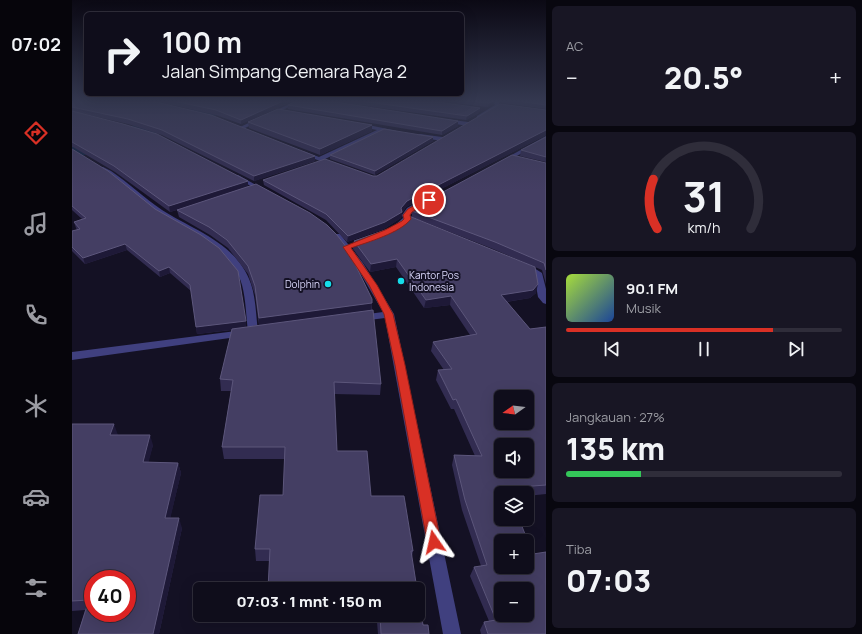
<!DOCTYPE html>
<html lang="id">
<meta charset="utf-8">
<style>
:root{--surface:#0f0d1b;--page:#181624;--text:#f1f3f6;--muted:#9b9ca3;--line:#2f2d3a;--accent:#d93025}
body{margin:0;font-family:Manrope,sans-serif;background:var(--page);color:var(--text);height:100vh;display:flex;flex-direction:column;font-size:15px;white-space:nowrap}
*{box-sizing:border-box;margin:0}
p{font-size:13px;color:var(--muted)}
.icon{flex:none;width:22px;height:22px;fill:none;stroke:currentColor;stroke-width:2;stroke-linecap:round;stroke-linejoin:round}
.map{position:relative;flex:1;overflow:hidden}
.sheet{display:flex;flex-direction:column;gap:6px;padding:6px;background:#08070f;width:316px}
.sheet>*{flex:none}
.guide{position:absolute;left:12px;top:12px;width:380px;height:84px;border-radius:6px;box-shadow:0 4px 16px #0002,0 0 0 1px var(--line);background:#0f0d1b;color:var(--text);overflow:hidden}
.needle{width:26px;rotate:256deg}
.fabs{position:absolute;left:422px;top:390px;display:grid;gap:8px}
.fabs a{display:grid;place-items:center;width:40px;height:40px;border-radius:6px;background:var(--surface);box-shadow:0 4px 16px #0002,0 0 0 1px var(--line);font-size:20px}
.speed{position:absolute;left:12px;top:570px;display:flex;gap:8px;font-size:20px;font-weight:700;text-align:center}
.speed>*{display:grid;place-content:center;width:52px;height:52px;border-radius:50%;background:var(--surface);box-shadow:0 4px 16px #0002,0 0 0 1px var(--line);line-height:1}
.speed .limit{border:6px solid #d22;background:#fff;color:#111}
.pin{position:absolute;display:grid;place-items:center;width:34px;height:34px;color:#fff;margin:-17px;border:2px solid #fff;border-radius:50%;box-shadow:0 1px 4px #0007}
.me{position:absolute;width:44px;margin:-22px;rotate:349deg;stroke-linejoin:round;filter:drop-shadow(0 0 3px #0008)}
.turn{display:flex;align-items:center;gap:14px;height:84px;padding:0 12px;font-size:18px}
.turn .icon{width:52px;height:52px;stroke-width:2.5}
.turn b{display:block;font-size:28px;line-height:34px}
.big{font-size:30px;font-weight:800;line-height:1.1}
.sheet .card{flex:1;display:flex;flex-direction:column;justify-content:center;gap:6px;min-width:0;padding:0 14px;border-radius:6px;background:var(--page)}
.sheet .dial{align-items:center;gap:0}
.dial svg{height:104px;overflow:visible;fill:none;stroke:var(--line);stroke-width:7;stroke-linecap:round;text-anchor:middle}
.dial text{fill:var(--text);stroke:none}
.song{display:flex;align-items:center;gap:12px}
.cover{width:48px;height:48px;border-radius:6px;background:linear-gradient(135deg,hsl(80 70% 55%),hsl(220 70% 35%))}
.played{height:4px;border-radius:2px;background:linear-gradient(90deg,var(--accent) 75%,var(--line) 75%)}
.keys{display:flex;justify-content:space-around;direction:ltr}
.heat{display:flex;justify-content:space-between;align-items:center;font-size:22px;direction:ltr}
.charge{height:6px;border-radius:3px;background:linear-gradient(90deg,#34c759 27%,var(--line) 0)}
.trip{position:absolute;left:121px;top:582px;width:232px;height:40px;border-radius:6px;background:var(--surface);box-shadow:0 4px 16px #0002,0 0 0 1px var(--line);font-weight:800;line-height:40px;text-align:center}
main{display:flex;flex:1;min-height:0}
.tabs{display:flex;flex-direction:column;width:72px;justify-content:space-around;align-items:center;background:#06050b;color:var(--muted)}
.tabs .icon{width:28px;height:28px}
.tabs .on{color:var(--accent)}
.tabs b{font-size:18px;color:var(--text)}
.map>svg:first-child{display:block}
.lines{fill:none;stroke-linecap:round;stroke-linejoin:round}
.river{fill:#0f2240;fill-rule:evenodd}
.minor{fill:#40407f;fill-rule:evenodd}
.wall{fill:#322c51}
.shaded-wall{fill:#1e1937}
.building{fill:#443e63;stroke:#5c567b;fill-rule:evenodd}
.route{fill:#d93025;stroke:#8d1f18}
.poi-dot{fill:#15ddea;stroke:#141124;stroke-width:1.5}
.labels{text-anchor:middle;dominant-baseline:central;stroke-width:4;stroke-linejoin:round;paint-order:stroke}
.poi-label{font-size:10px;fill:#dbd8fc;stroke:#141124;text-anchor:start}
</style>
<main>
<nav class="tabs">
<b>07:02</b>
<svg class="icon on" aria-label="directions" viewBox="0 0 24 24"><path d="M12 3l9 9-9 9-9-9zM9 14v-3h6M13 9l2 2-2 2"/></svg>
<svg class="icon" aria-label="music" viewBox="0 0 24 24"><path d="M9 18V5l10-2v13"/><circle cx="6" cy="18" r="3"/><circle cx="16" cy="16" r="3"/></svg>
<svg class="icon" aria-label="phone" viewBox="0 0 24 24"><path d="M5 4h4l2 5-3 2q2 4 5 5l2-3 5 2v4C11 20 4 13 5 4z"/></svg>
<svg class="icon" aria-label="climate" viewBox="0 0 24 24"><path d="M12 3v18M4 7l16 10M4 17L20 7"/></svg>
<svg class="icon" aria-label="car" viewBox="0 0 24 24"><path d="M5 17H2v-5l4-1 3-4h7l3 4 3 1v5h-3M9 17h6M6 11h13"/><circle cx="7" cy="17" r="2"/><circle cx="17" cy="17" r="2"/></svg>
<svg class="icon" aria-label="filters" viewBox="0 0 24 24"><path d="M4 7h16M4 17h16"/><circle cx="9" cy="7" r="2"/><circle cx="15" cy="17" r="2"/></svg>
</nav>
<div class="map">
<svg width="474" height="634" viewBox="0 0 474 634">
<rect width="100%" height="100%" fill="#141124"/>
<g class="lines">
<path class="river" d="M149 101H181L178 105 0 159V143Z"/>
<path class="minor" d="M224 101H229L171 129 166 128Z
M424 101H429L427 103 428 106 409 118H405V116L423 105 422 103Z
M374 119 396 122 399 124 396 126 372 122V120Z
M287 123 325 131 322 133 311 131 253 159 265 164V166L263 167 228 153 231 151 247 157 305 130 285 126V124Z
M348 134 370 137 373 139 370 141 346 137 345 136Z
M474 136V140L432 163 427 162Z
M27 167H31L39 171C57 183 72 198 90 210 123 231 165 243 179 284 184 299 184 316 186 332L185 334 181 335 177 334 172 336 0 360V352L172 330 176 331C174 316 174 300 170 285 159 246 117 233 86 213 65 200 48 182 27 169Z
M162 175H166L195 191 190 192 162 177Z
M351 199H357L358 201 341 212 338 215V221L329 228H323L322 226 331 218 330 215 335 208Z
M262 234H268L291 263 322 314 389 634H371L313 318 289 321 284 318 289 315 311 312 283 264 262 238Z
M454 263 470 273 474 289V304L471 303 466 297 462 274 450 266Z"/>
</g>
<path class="wall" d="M0 101 243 161 182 181 90 135 56 124 0 111Z
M83 101H221L169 124 144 115Z
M260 101H359L408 108 407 113 394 120Z
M363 101H423L421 104 416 107Z
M430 101H474V109L430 103Z
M216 105 386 121V126L370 135 216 109Z
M474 110V135L334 207 330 213 329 218 312 229 275 242 254 220 192 185 191 180 305 176Z
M0 111 176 186 288 265 287 274 300 303V310L309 384 308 395 262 394 265 451 341 551 340 557 198 561H184L183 549 211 495 213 459H152L150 447 159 391H149L148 379 160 330 125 334 119 291 98 273 88 277 55 250 13 264 0 251V231L5 230 4 228 2 222 10 219 0 210V149L174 327 187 325 183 295 176 274 156 248 138 235 107 217 105 210 98 212 43 172 1 147H0Z
M176 122 300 131 248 155 177 128Z
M361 137V141L303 175 258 159V155Z
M474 137V162L448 156 449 150Z
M474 163V284L470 270 421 249 340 217V211Z
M282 241 464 293 458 298 435 302 458 329 474 327V494L455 496V493H429L474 634H409L408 630 412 622 417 621 398 576 402 567 409 566 390 510 380 465 382 455 403 456 382 409H379L364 380 366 370H372L359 351 361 342 398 335 378 305 352 308 324 267 298 272 281 249Z
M0 424 46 435 81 445 76 462 106 463 109 473 98 518 110 528 87 634H6L13 610 0 611Z
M196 615H346L357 634H306L305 622 196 623Z"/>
<path class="shaded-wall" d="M211 101H221L169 124V120Z
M421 101H423L421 104 416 107 417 103Z
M408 108 407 113 394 120 395 116Z
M386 121V126L370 135V131Z
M300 125V131L248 155V149Z
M474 130V135L334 207 330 213 329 218 312 229 275 242 276 236 329 208 335 201Z
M361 137V141L303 175V171Z
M243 156V161L182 181V176Z
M176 181V187L98 212 97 206Z
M53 244 55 250 13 264 11 258Z
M325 259 324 267 298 272 299 264Z
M288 265 287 274 284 266Z
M97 267 98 273 88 277 87 271Z
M466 284 464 293 458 298 427 303 429 295Z
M379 296 378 305 352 308 354 300Z
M300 303 299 312 187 326V318Z
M174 321V328L125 334 124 327Z
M42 424 46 435 42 446 38 435Z
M78 435 81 445 74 473 71 462Z
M106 463 109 473 96 528 93 518Z
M107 518 110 528 87 634H81Z"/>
<path class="building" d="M0 101H80L139 115 243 156 182 176 90 130 56 119 0 107Z
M102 101H211L169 120 144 110Z
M224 101H257L386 121 370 131 216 105Z
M290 101H359L408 108 395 116Z
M398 101H421L417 103Z
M446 101H474V105Z
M428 104 474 110V130L335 201 329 208 330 212 313 222 276 236 254 214 191 180 253 159 301 176H305Z
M206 109 300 125 248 149 176 122Z
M0 111 51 124 85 134 176 181 97 206 42 166 0 142Z
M312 129 361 137 303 171 258 155Z
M474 137V157L449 150Z
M0 149 36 171 83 209 129 235 147 248 166 271 174 321 124 327 118 285 97 267 87 271 53 244 11 258 0 247V231L8 229 2 222 14 218 0 206Z
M440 155 474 163V270L472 263 423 242 340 211 343 207Z
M184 184 238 213 255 225 265 235 288 265 284 266 300 299V303L187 318 183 286 176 266 155 240 137 227 105 210Z
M337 216 463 267 466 284 461 290 429 295 458 329 474 327V485L434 488 436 493H429V519H447L461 554 474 552V634H416L412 622 424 620 402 567 415 565 393 500 382 455 410 456 384 399 381 400 366 370 380 369 361 342 405 334 379 296 354 300 325 259 299 264 282 241 319 228ZM429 397H455V423H429ZM429 445H455V471H429ZM429 541H455V567H429ZM429 589H455V615H429Z
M301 310 309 384 262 382 265 451H295L299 496H332L341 551H339L345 589H196L198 549H183L188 495H211L213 447H150L161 380 148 379 160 329Z
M0 424H42L38 435H78L71 462 106 463 93 518H107L81 634H6L17 600 0 601ZM21 579H55V613H21Z
M346 594 351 625H356L357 634H309L308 615H346Z"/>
<linearGradient id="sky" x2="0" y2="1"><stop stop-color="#0b0914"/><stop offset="0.53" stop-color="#343850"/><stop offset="1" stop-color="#343850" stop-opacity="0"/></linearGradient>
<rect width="474" height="190" fill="url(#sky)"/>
<path class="route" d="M355 198 361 200 340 212 338 215 339 219C328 233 296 242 279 248L305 285 321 314 333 365 369 542 367 547 362 549 357 547 355 542 323 365 312 314 297 285 271 247 313 230 330 221 332 219 331 215 336 209Z"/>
<g class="poi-dot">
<circle cx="329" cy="281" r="4"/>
<circle cx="256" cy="284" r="4"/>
</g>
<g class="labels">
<g class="poi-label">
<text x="337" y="275">Kantor Pos<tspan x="337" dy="12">Indonesia</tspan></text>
<text x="248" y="284" text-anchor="end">Dolphin</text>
</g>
</g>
</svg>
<div class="fabs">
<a><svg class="needle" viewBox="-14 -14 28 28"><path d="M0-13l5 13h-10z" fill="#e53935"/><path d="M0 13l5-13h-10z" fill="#9b9ca3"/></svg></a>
<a><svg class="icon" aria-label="sound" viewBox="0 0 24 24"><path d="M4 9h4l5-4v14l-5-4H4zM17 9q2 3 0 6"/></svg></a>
<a><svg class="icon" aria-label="layers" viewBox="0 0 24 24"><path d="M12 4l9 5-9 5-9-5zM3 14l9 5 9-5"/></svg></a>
<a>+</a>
<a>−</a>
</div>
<div class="speed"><div class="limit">40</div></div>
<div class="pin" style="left:357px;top:200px;background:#d93025"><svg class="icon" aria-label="arrive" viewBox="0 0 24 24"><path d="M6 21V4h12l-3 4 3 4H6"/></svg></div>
<svg class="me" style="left:362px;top:542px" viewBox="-20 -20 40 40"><path d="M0-17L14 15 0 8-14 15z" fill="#d93025" stroke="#fff" stroke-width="4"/></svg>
<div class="trip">07:03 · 1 mnt · 150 m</div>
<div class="guide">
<div class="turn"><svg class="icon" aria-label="right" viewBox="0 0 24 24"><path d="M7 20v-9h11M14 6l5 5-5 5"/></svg><div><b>100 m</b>Jalan Simpang Cemara Raya 2</div></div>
</div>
</div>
<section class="sheet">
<div class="card"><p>AC</p>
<div class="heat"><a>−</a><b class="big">20.5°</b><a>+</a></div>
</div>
<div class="card dial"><svg viewBox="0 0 100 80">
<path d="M14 69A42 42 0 1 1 86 69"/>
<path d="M14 69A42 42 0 0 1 11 31" stroke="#d93025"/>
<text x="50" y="56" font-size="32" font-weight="700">31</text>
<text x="50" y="72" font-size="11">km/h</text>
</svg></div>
<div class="card">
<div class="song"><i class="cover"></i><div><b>90.1 FM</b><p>Musik</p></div></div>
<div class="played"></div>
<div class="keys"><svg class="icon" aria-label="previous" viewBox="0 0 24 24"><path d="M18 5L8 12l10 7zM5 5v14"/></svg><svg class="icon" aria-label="pause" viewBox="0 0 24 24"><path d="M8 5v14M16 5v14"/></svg><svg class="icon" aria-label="next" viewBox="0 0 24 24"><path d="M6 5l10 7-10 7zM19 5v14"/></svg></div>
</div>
<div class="card"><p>Jangkauan · 27%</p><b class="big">135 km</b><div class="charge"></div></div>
<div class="card"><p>Tiba</p><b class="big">07:03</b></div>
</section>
</main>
